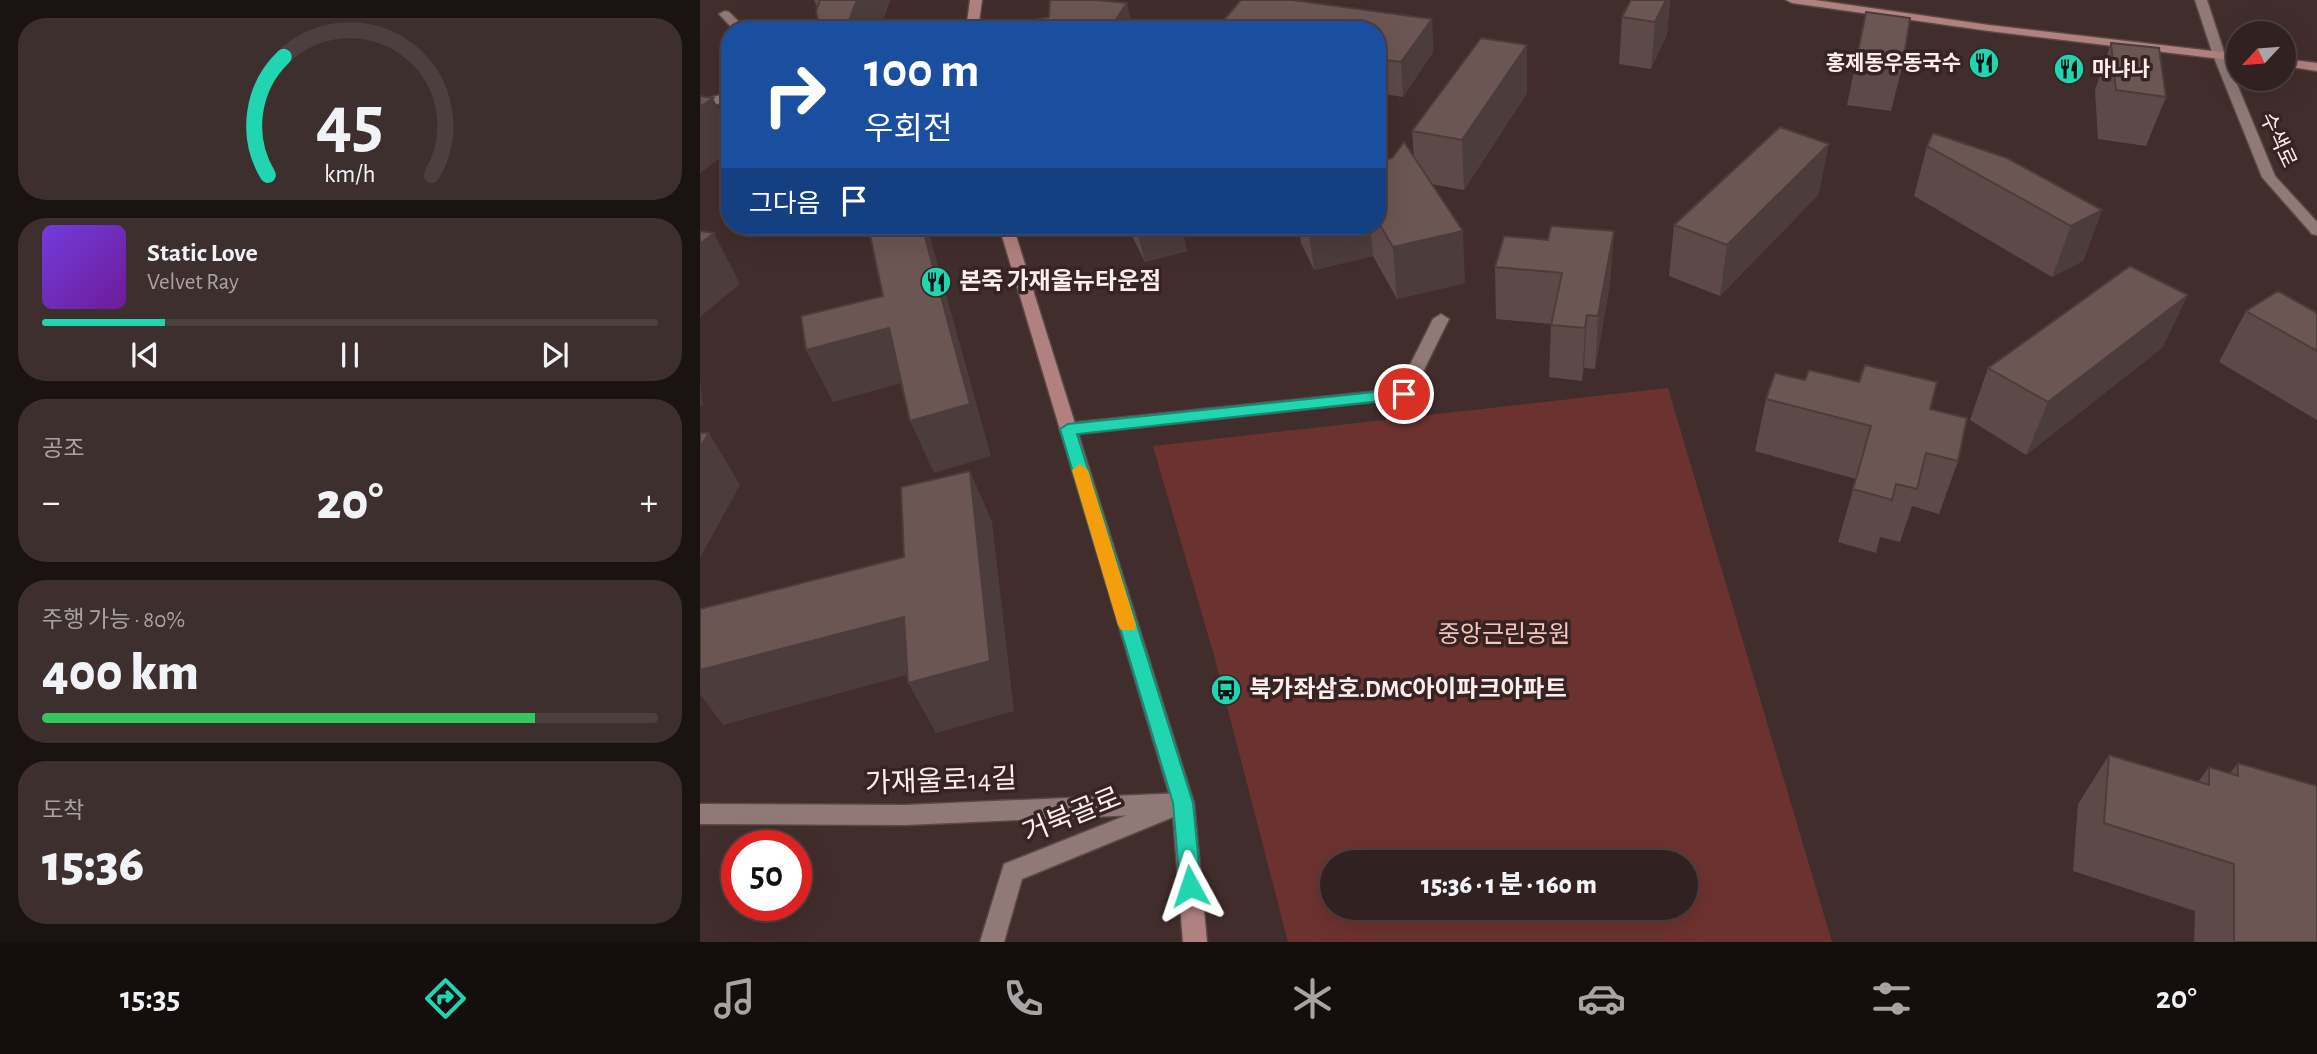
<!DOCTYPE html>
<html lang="ko">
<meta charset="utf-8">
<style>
:root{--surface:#312221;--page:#3d2f2e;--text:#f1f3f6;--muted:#a8a4a5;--line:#4c3f3f;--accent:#20d5b0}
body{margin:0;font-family:"Alegreya Sans","Noto Sans KR",sans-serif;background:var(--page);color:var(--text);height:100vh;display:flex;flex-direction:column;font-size:26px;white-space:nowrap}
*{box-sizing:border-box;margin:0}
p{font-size:23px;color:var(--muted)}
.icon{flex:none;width:38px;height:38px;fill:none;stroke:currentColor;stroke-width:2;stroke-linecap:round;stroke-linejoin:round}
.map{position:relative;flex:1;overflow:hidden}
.side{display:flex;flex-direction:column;gap:18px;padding:18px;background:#1b1312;width:700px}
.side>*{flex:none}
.banner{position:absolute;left:21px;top:21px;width:665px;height:214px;border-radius:28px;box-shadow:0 7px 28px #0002,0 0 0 2px var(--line);background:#1a4fa0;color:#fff;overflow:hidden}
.needle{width:46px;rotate:244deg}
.controls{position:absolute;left:1526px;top:21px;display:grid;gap:14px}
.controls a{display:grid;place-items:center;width:70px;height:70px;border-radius:50%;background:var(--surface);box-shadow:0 7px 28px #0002,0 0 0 2px var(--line);font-size:35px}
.speed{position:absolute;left:21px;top:830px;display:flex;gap:14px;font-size:35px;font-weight:700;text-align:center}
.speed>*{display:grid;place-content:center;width:91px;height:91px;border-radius:50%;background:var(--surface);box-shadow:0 7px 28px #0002,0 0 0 2px var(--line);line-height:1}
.speed .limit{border:10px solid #d22;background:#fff;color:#111}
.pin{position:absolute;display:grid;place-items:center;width:60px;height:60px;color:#fff;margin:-30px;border:4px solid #fff;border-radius:50%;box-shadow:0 2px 7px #0007}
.me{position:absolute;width:77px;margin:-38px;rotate:355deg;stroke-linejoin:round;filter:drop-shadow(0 0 5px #0008)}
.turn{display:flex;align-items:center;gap:24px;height:147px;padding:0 28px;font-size:32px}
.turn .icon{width:91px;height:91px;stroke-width:2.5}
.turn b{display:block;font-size:49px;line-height:60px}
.then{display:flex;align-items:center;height:66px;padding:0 28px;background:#0003;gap:14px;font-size:26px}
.big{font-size:52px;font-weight:800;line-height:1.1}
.side .widget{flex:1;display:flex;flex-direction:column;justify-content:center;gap:10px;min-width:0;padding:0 24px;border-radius:28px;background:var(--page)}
.side .dial{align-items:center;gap:0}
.dial svg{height:182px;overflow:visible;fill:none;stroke:var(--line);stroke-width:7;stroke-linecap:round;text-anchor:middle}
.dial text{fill:var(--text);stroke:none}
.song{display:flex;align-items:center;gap:21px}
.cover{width:84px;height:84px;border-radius:10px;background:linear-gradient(135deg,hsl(260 70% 55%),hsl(280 70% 35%))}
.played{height:7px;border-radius:4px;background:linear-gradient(90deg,var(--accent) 20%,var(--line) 20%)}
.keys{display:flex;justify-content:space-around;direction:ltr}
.heat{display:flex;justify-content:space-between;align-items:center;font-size:38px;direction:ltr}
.charge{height:10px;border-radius:5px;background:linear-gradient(90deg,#34c759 80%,var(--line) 0)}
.trip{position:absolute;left:620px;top:850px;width:378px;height:70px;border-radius:35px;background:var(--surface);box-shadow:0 7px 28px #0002,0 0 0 2px var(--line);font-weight:800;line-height:70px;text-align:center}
.menu{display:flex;height:112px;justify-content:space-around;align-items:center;background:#140e0d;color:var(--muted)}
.menu .icon{width:49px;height:49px}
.menu .on{color:var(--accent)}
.menu b{font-size:32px;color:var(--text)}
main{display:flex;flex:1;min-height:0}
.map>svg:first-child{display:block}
.green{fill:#6c3230;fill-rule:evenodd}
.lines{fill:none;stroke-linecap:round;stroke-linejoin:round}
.service-casing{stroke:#5a4948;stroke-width:3}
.minor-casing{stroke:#5a4948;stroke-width:3}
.tertiary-casing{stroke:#5a4948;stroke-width:3}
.secondary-casing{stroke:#5a4948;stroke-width:3}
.service{fill:#907977;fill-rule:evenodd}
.minor{fill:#907977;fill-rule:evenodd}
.tertiary{fill:#907977;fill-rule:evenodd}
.secondary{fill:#b0817e;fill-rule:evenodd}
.wall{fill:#5d4a48}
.shaded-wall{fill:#4c3c3b}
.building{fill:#6c5654;stroke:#4c3c3b;stroke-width:2}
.route{fill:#20d5b0;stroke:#158a72;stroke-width:2}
.slow{fill:#f59e0b}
.labels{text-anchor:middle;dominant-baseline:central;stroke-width:7;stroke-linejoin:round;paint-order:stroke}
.far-poi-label{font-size:21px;font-weight:bold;fill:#faedec;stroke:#372422;text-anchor:end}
.far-street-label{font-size:21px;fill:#faedec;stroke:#372422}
.poi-label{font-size:24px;font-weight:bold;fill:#faedec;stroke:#372422;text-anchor:start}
.park-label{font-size:24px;fill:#f9c3be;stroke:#372422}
.near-street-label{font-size:28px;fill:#faedec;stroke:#372422}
</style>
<main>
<section class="side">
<div class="widget dial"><svg viewBox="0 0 100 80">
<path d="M14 69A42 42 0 1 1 86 69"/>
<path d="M14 69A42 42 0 0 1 21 17" stroke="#20d5b0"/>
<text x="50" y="56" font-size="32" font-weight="700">45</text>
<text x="50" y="72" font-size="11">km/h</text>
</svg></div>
<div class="widget">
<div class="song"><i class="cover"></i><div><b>Static Love</b><p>Velvet Ray</p></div></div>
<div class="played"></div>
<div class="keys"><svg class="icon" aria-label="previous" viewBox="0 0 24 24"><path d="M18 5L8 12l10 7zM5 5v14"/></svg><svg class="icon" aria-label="pause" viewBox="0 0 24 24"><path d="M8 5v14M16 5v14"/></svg><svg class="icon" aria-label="next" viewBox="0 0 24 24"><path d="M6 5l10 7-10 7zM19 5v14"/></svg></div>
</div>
<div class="widget"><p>공조</p>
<div class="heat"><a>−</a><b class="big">20°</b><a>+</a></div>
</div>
<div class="widget"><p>주행 가능 · 80%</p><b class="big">400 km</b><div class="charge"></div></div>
<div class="widget"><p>도착</p><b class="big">15:36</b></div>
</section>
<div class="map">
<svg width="1617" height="942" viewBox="0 0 1617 942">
<rect width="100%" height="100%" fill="#412d2c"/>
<path class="green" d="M968 388 1132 942H588L513 652 453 446ZM632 863H985V908H632Z"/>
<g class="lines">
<g class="service-casing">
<path id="service" d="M25 11 29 12 47 30H34L19 14Z
M741 314 749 319 710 398 368 435 360 429 368 423 698 389 733 319Z"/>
</g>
<g class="minor-casing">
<path id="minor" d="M30 93V101L0 108V100Z
M475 796 483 799 486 806 483 813 322 879 304 942H280L304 864Z"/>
</g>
<g class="tertiary-casing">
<path id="tertiary" d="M1495 0H1507L1525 55 1575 176 1617 222V235L1612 234 1562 177 1513 55Z
M483 793 491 796 494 803 491 810 483 813 205 825 0 824V804L205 805Z"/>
</g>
<g class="secondary-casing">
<path id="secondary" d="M270 0H282L278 30H266Z
M1086 0H1115L1289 25 1538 54V61L1289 31 1092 3Z
M1584 59 1617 63V71L1584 66Z
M299 226H313L494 803 507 942H483L472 803Z"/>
</g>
<use href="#service" class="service"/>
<use href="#minor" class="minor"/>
<use href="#tertiary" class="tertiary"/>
<use href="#secondary" class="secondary"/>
</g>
<path class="wall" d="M114 0H190L179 30H120L117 7Z
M931 0H970L967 34 951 69 919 64 922 17Z
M1166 12 1203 63 1191 111 1147 105Z
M732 19 733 52 703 97 677 93V30Z
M1411 43 1466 97 1446 146 1398 139 1395 90Z
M827 45V93L764 190 731 184 765 283 697 299 673 256 614 270 601 243 599 226H677V161L714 157 712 131Z
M1227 146 1402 210 1383 261 1352 277 1214 196Z
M1119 194 1020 296 969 276 974 225Z
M427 226H481L487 251 445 262Z
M914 231 910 283 895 369 884 368 882 381 849 377 851 324 796 319 795 267 848 240Z
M1546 311 1617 313V420L1519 362Z
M1463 347 1326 455 1270 420 1288 368Z
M1105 380 1230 409 1258 461 1239 514 1212 506 1200 542 1180 537 1176 553 1138 542 1156 479 1055 451 1066 399Z
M1409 755 1498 782 1509 767 1530 773 1538 763 1617 942H1494L1495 911 1373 871 1378 804Z"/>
<path class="shaded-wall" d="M157 0H190L179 30H145Z
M966 0H970L967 34 951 69 955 22Z
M427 3 433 30H409Z
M732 19 733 52 703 97 701 62Z
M827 45V93L764 190 762 140Z
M13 98 30 132V151L0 173V107Z
M1129 144 1119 194 1020 296 1027 245Z
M1402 210 1383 261 1352 277 1371 226Z
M222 226H227L291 456 234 473 210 421Z
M436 226H481L487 251 445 262Z
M608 226H670L673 256 614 270Z
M763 231 765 283 697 299 693 247Z
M914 231 910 283 895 369 898 316Z
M14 233 40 284 0 317V244Z
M1488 295 1463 347 1326 455 1348 402Z
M887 315 884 368 882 381 885 328Z
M189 328 212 380 133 402 106 350Z
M0 381 3 405 0 406Z
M9 433 40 485 0 558V447Z
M270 471 292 522 314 711 236 733 208 683Z
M204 617 232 668 23 725 0 694V670Z"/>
<path class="building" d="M120 0H157L145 30H120L116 11Z
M350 0H396L427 3 409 30H331L328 21 349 17Z
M541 0H592L732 19 701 62 677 59V30H515Z
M931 0H966L955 22 922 17Z
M1166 12 1210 18 1203 63 1157 57Z
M781 38 827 45 762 140 712 131Z
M1411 43 1459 48 1466 97 1416 90Z
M0 96 13 98 0 107Z
M1080 127 1129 144 1027 245 974 225Z
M1233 133 1307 158 1402 210 1371 226 1227 146Z
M704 142 763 231 693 247 677 220V161L692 158Z
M168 226H222L270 404 210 421 189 328 106 350 101 316 183 296Z
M851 226 914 231 898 316 887 315 885 328 851 325 862 273 795 267 804 236 848 240Z
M0 231 14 233 0 244Z
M1430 266 1488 295 1348 402 1288 368Z
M1578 291 1617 313V351L1546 311Z
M1165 365 1237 382 1230 409 1267 418 1258 461 1226 453 1217 489 1196 484 1192 500 1153 489 1171 426 1066 399 1075 373 1105 380 1109 370 1159 382Z
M0 433H9L0 447Z
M270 471 290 661 208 683 204 617 0 670V609L204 557 201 487Z
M1409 755 1509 785V767L1538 776V763L1617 786V942H1534V864L1404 823Z"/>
<path class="route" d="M704 389 709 391 711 394 709 398 377 434 493 803 501 886 498 893 490 896 483 893 480 886 473 803 360 429 368 424Z"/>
<path class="slow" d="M380 464 388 470 436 625 434 630H421L418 625 372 470Z"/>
<defs>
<g id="restaurant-disc" transform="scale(1.575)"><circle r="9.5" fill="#20d5b0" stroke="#372422"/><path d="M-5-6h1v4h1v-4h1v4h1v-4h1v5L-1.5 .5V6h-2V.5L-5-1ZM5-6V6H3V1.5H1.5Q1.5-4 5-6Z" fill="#111"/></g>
<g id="bus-disc" transform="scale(1.575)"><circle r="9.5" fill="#20d5b0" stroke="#372422"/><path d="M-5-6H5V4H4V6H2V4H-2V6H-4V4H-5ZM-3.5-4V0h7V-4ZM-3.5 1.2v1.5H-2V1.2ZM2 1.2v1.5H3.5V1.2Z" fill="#111"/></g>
</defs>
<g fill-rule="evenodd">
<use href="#restaurant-disc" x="1284" y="63"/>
<use href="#restaurant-disc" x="1369" y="69"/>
<use href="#restaurant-disc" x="236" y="282"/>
<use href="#bus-disc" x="526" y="690"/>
</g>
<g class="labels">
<g class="far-poi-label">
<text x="1261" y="63">홍제동우동국수</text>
<text x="1392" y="69" text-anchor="start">마냐나</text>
</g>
<g class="far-street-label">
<text transform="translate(1578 140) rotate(65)">수색로</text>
</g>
<g class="poi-label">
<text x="259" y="282">본죽 가재울뉴타운점</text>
<text x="549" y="690">북가좌삼호.DMC아이파크아파트</text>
</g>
<g class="park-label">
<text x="804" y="635">중앙근린공원</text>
</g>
<g class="near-street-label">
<text transform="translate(241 782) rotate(-2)">가재울로14길</text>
<text transform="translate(372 816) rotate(-22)">거북골로</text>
</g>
</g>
</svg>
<div class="controls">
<a><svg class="needle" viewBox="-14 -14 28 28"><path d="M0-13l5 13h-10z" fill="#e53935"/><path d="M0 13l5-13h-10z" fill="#a8a4a5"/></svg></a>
</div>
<div class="speed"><div class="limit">50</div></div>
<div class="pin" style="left:704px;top:394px;background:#d93025"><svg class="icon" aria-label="arrive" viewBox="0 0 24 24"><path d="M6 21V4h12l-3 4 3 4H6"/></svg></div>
<svg class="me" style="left:490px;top:886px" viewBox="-20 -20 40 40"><path d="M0-17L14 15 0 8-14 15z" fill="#20d5b0" stroke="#fff" stroke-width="4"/></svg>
<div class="trip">15:36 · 1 분 · 160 m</div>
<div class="banner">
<div class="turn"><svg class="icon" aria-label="right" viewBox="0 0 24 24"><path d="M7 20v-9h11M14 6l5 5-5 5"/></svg><div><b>100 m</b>우회전</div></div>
<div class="then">그다음<svg class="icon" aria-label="arrive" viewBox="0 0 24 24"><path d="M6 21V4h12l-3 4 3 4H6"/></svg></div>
</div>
</div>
</main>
<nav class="menu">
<b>15:35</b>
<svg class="icon on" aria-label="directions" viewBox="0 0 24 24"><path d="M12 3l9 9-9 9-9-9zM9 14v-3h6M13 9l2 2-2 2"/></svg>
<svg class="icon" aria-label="music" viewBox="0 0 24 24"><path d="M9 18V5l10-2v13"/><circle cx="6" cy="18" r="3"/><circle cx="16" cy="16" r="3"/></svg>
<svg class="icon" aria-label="phone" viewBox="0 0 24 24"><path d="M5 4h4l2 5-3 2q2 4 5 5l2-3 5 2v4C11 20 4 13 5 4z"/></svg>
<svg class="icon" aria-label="climate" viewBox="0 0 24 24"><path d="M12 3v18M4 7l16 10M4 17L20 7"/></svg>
<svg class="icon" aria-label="car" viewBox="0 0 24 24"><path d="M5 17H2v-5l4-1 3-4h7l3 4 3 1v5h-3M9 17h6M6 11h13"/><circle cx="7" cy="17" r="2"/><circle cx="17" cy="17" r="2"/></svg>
<svg class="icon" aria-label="filters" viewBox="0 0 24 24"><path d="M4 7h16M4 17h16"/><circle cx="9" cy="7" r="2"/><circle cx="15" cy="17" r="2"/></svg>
<b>20°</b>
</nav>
